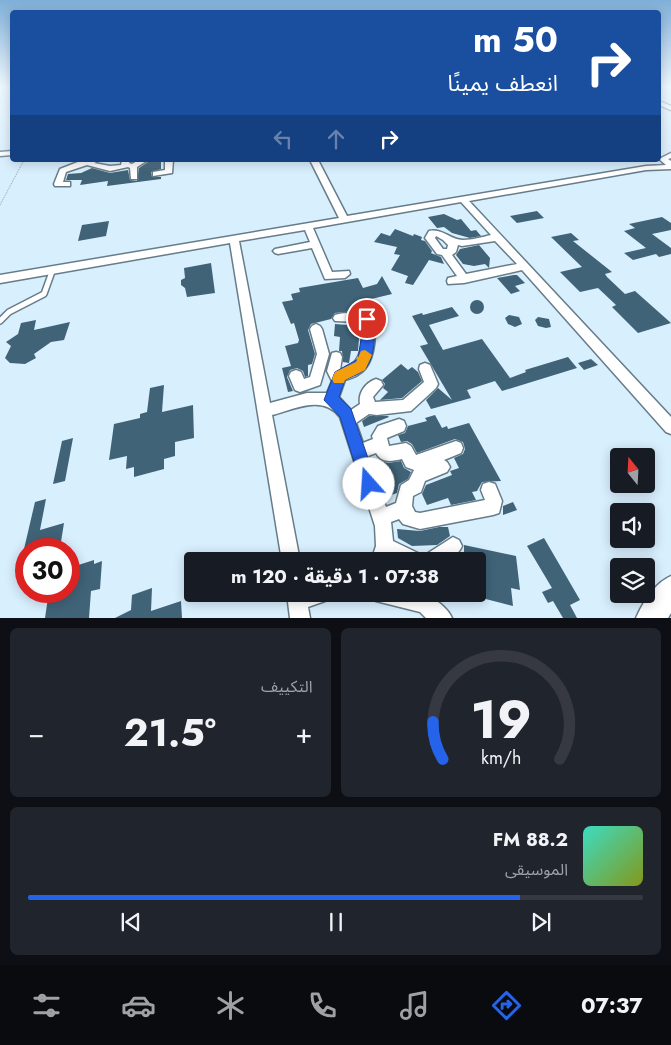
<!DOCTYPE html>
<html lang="ar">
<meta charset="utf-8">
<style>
:root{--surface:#171b24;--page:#20242c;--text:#f1f3f6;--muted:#9ea1a6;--line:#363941;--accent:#2563eb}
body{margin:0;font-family:Jost,"Noto Sans Arabic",sans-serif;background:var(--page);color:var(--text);direction:rtl;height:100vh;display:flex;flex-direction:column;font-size:19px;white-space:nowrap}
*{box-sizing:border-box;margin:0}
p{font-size:16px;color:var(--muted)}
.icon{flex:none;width:28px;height:28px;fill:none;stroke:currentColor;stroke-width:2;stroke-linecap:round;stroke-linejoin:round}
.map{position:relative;height:618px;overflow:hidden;direction:ltr}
.side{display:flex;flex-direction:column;gap:10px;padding:10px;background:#0d0f14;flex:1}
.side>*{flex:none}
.banner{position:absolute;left:10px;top:10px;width:651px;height:152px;border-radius:5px;box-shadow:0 2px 12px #0003;direction:rtl;background:#1a4fa0;color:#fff;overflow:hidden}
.needle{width:32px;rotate:342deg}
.controls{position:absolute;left:610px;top:448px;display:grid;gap:10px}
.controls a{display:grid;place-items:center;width:45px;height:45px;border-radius:5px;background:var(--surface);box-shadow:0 2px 12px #0003;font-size:25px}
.speed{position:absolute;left:15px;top:538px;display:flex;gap:10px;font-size:25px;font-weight:700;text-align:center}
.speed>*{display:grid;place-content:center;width:65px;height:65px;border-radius:50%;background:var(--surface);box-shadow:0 2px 12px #0003;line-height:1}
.speed .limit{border:8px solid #d22;background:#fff;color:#111}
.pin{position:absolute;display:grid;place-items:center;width:42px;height:42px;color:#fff;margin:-21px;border:2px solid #fff;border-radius:50%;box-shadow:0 1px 5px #0007}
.me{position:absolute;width:55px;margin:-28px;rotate:341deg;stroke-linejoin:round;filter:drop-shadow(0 0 4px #0008)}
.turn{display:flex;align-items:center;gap:18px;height:105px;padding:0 20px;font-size:22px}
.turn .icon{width:65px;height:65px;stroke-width:2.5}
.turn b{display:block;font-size:35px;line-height:42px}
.lanes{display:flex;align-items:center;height:48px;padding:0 20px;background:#0003;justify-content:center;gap:25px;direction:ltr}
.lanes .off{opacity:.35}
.big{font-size:38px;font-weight:700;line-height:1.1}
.side .card{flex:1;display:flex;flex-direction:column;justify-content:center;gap:8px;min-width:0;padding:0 18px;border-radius:8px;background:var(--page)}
.side .dial{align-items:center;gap:0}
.dial svg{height:130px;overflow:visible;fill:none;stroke:var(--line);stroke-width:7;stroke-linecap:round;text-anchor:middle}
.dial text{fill:var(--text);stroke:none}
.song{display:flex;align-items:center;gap:15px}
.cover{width:60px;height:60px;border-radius:8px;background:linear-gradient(135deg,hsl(170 70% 55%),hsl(70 70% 35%))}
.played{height:5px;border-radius:2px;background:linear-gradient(90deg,var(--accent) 80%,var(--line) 80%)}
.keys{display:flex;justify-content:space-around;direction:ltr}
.heat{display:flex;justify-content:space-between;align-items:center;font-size:28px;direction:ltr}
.side .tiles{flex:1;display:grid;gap:10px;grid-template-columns:1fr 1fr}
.card:last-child{grid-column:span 2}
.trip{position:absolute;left:184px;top:552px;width:302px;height:50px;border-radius:5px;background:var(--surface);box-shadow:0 2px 12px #0003;font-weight:700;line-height:50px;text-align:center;direction:rtl}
.tabs{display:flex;height:80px;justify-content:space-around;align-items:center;background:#090b0e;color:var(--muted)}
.tabs .icon{width:35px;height:35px}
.tabs .on{color:var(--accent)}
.tabs b{font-size:22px;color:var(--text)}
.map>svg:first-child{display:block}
.building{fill:#406378}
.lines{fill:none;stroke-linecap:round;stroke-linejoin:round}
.lane-casing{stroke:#677c89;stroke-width:8}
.street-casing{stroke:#677c89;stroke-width:3}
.secondary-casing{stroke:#677c89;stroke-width:3}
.path{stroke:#90a1ad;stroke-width:1;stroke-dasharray:1 1;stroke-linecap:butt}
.lane{stroke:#fff;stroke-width:5}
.street{fill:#fff;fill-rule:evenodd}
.secondary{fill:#fff;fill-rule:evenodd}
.route{fill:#2563eb;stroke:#184099}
.slow{fill:#f59e0b}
</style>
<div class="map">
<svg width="671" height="618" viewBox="0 0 671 618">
<rect width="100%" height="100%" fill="#d8effe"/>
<path class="building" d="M161 160V169L151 172 152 177H161V179L107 186 108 181 80 185 82 180H66L68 174 81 173 92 168 110 173 128 170 130 180 137 181 139 168 148 162Z
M537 211 544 218 517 223 510 216Z
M444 214 457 220 461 219 471 231 476 230 481 236 470 238 452 233 444 227 437 228 428 217Z
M662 217 671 223V230L652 234 671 248V254L659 257 656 254 633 260 624 253 646 248 624 231 635 228 629 224Z
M109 221 106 236 78 241 82 225Z
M395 229 413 236 414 234 422 237 421 240 425 241 432 251 431 253 441 257 444 264 429 260 413 285 405 283 408 276 391 270 400 255 394 254 397 247 374 242 381 233 390 236Z
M571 233 579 240 573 241 612 272 605 274 607 277 625 294 635 291 671 323 638 333 612 307 616 305 598 288 580 292 560 272 582 267 551 237Z
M479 245 490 258 489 268 485 264 474 266 463 264 456 255 460 249Z
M211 263 215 293 187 297 185 288 181 285V280L185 278 184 268Z
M514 275H517L525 283 515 286 520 291 511 294 497 278Z
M382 276 392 294 363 301 368 310 335 313 331 319 311 324 308 330 315 354 312 364 308 365V376L305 377 303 371 297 368 290 370 287 377 293 391 288 392 282 368 291 366 285 346 298 343 299 340 294 323 291 324 282 302 293 300 291 294 300 292 299 288 358 278 363 288 377 284Z
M470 307a7 7 0 1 1 14 0a7 7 0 1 1-14 0Z
M452 307 459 316 429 325 443 350 482 339 510 378 526 372 525 370 568 357 577 368 502 391 495 381 467 390 471 398 431 409 426 400 438 388 452 400 420 346 428 344 412 316 422 313 423 315Z
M509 315 519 317 522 324 515 327 508 324 505 318Z
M538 317 549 319 551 327 546 328 538 326 535 320Z
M36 320 34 330 70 322 64 340 51 342 34 354 36 358 25 364 10 363 5 358 11 346 6 342 18 334 21 323Z
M335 324 360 326 358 351H351L349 363 343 362 342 351H339L340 337 334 336Z
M591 359 598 365 584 370 578 363Z
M401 364 408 370 412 367 418 372 422 381 402 398 380 400 388 392 383 388 385 384 382 380Z
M164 385 162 412 193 405 194 438 175 442V456L164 459V469L134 477V467L126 469 127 456 109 460 114 424 140 418V414L147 412 150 388Z
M435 415 442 428 447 426 448 429 469 423 501 481 482 482 477 491 472 492 476 500 451 505 448 498 427 505 422 494 426 485 452 475 450 471 459 468 454 458 463 454 465 449 463 442 455 439 417 453 412 444 407 441 401 442 398 435 405 433 408 426 427 421 425 418Z
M369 416H388L389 417 364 427 362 421Z
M73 438 65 481 53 484 62 441Z
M381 461 388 463 401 461 404 468 411 472 408 479 399 484 397 493 386 497 374 463Z
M46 499 40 530 64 523 60 548 24 549 35 502Z
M513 502 517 510 503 515V506Z
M439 527H448L450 536 437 545 412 546 398 538 397 529 420 531Z
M544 538 580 600 570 605 577 618H563L553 601 548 603 542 592 552 588 527 546Z
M464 545 516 556 520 590 511 588 513 606 478 597V561H464Z
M94 560V564L102 561 100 589 91 591 89 618H45L49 591H69V568Z
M152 588 151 611 181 601 182 618H115L131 610 132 595Z"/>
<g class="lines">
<g class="lane-casing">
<path id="lane" d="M0 321 9 312 44 294 53 269"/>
</g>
<g class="street-casing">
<path id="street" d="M659 101 671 106V110L659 105Z
M12 151V155L0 156V152Z
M671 153V158L668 159 671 161V169L646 170 469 201 671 417V434L666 432 522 270 464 283 448 284 447 281 448 278 457 276 442 255 437 254 425 238 429 231C443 228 450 240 463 240 472 240 482 237 491 235L461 202 313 228 332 272 349 271 350 274 345 278 325 279 312 248 278 254 275 253 273 251 275 249 310 242 305 230 239 241 270 403 307 393H327L332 381 327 371 332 353 336 352 340 353 342 357 340 370C362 366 364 341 362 322L335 321 333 318 335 315C346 312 360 312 371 316 378 329 375 357 365 369 360 375 352 378 345 380L339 397 351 410 360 404C358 393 365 383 376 379L381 381 383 385 373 397 375 402 403 400 424 382 419 369 420 365 425 363 430 365 438 384 436 388 411 411 377 415 369 414 356 423 363 443 373 439 372 436 378 426 399 419 404 421 406 426 404 431 387 438 389 446 406 443 411 446 416 455 456 441 461 443 463 448 461 453 444 460 447 462 450 467 447 472 425 481 421 492 413 496 412 506 415 512 420 513 485 500 481 490 483 484 489 482 495 484 502 501 499 513 493 515 420 529 403 524 399 519 391 522 393 541 422 555 424 557 425 555 453 537 459 540 462 546C452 569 418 561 397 561L390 558 389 561H371L376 546 375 526 340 417C323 394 295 409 272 415L300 561H282L230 243 0 283V275L339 218 310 160H318L347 216 646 166 666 165 659 159ZM436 236 443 240 448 245 447 249H443L435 238ZM495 241 517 264 466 274 452 255 456 252 458 245 462 246ZM376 453C382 464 392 461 402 459L406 467 414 470 409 480 401 485 396 503 386 507 368 456Z
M83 160H100L94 163 110 166 121 165 122 160H130L129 163 132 164 139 160H148L137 167V179H131L130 168 128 167 110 171 87 165 66 172 63 182H70V186H55L54 184 60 169Z
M165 160H173L172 173 153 176V172L165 170Z
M316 324 320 326 322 329 329 354 320 385 300 392 295 390 289 376 291 372 296 370 301 372 304 379 310 377 317 354 310 329 312 326Z
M287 594H327L325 601 308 607 310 618H290Z
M374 594H425C435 599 447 607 452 618H426L420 612 376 601Z"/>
</g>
<g class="secondary-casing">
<path id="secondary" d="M671 576V613L668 618H636C643 602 655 583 671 576Z"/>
</g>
<path class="path" d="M0 205 24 160"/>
<use href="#lane" class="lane"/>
<use href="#street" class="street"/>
<use href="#secondary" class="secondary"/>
</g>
<linearGradient id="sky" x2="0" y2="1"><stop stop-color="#7fafd8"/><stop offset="0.5" stop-color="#edf8ff"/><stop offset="1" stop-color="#edf8ff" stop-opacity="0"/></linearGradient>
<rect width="671" height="172" fill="url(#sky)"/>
<path class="route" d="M367 315 371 316C377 328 375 357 366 368 361 374 353 376 345 380L339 397 351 409 377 484 375 490 369 492 364 490 361 484 340 417 324 400 335 372 358 359 363 326 361 319Z"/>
<path class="slow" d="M365 350 372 355 365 370 345 380 344 383H334L332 379 335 372 356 362 361 351Z"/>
</svg>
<div class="controls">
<a><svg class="needle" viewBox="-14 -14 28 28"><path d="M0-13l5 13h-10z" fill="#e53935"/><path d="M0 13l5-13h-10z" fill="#9ea1a6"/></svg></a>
<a><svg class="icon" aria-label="sound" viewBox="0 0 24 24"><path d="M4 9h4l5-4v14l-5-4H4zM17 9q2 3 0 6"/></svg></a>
<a><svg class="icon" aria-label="layers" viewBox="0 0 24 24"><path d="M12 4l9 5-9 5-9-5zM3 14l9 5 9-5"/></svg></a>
</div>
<div class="speed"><div class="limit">30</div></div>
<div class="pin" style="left:367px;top:319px;background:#d93025"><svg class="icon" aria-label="arrive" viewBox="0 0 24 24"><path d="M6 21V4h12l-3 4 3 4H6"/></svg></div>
<svg class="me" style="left:369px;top:484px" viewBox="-20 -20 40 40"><circle r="19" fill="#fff"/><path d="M0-13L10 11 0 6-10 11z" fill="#2563eb"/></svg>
<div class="trip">07:38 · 1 دقيقة · 120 m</div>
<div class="banner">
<div class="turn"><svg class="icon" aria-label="right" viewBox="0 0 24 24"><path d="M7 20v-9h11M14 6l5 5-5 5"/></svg><div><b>50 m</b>انعطف يمينًا</div></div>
<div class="lanes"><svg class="icon off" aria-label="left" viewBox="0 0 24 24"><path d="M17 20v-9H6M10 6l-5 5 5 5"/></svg><svg class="icon off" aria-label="ahead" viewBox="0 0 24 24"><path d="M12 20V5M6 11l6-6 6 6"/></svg><svg class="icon" aria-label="right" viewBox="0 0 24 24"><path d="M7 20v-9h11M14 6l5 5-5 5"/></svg></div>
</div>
</div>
<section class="side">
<div class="tiles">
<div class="card dial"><svg viewBox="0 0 100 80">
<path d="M14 69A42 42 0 1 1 86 69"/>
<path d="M14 69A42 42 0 0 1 8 46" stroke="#2563eb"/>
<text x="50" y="56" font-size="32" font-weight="700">19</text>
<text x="50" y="72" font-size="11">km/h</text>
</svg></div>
<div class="card"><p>التكييف</p>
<div class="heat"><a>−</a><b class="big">21.5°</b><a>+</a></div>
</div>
<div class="card">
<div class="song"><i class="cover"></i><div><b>88.2 FM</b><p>الموسيقى</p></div></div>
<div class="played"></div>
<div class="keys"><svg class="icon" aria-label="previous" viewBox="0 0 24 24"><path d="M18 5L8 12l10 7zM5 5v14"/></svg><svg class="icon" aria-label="pause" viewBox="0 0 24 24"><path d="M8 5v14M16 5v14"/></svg><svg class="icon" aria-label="next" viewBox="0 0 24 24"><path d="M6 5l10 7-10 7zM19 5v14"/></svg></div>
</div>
</div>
</section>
<nav class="tabs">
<b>07:37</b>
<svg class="icon on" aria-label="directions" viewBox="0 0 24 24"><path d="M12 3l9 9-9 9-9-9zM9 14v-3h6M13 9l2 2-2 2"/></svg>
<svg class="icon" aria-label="music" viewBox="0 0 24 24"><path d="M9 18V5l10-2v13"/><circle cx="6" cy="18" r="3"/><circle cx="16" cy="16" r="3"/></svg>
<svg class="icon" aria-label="phone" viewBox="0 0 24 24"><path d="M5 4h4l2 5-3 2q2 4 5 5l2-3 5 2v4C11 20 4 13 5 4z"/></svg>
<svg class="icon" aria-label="climate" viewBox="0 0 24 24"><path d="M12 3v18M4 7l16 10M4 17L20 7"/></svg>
<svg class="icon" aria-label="car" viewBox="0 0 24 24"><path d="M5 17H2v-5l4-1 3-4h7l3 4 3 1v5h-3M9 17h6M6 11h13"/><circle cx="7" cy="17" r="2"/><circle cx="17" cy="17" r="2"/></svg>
<svg class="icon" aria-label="filters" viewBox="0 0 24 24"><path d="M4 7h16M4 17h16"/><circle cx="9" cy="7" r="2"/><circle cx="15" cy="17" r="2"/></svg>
</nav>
